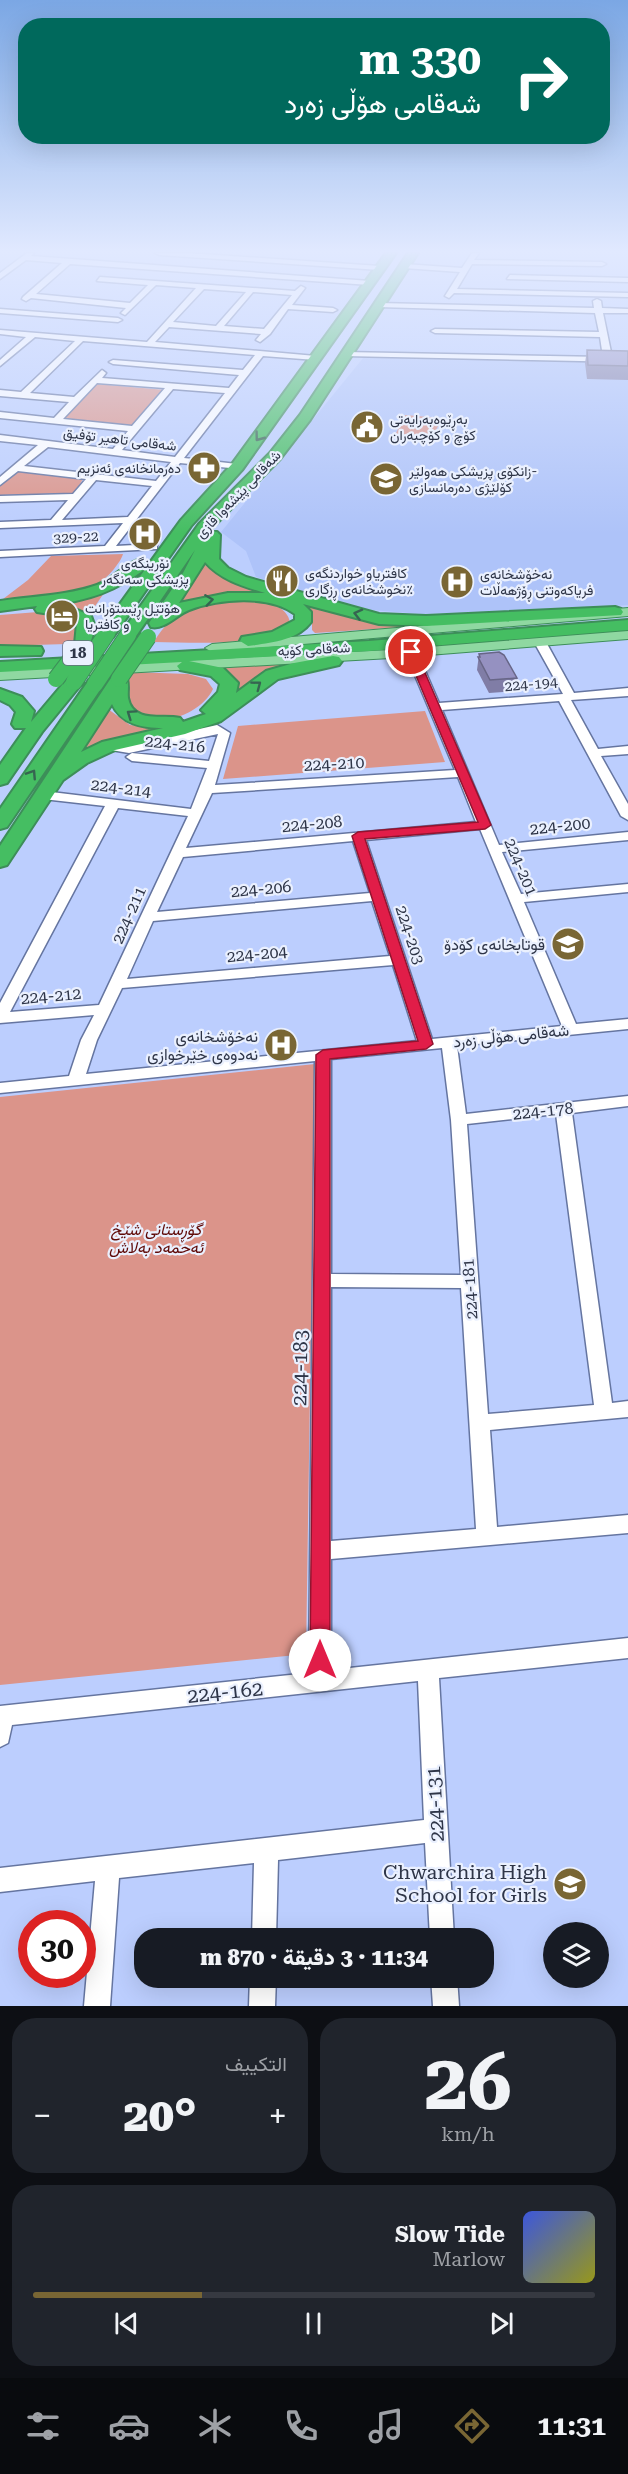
<!DOCTYPE html>
<html lang="ar">
<meta charset="utf-8">
<style>
:root{--surface:#171b24;--page:#20242c;--text:#f1f3f6;--muted:#9ea1a6;--line:#363941;--accent:#796634}
body{margin:0;font-family:"Roboto Serif",Vazirmatn,serif;background:var(--page);color:var(--text);direction:rtl;height:100vh;display:flex;flex-direction:column;font-size:22px;white-space:nowrap}
*{box-sizing:border-box;margin:0}
p{font-size:20px;color:var(--muted)}
.icon{flex:none;width:33px;height:33px;fill:none;stroke:currentColor;stroke-width:2;stroke-linecap:round;stroke-linejoin:round}
.map{position:relative;height:2006px;overflow:hidden;direction:ltr}
.drawer{display:flex;flex-direction:column;gap:12px;padding:12px;background:#0d0f14;flex:1}
.drawer>*{flex:none}
.banner{position:absolute;left:18px;top:18px;width:592px;height:126px;border-radius:24px;box-shadow:0 6px 24px #0002;direction:rtl;background:#00695c;color:#fff;overflow:hidden}
.buttons{position:absolute;left:543px;top:1922px;display:grid;gap:12px}
.buttons a{display:grid;place-items:center;width:66px;height:66px;border-radius:50%;background:var(--surface);box-shadow:0 6px 24px #0002;font-size:30px}
.speed{position:absolute;left:18px;top:1910px;display:flex;gap:12px;font-size:30px;font-weight:700;text-align:center}
.speed>*{display:grid;place-content:center;width:78px;height:78px;border-radius:50%;background:var(--surface);box-shadow:0 6px 24px #0002;line-height:1}
.speed .limit{border:9px solid #d22;background:#fff;color:#111}
.pin{position:absolute;display:grid;place-items:center;width:51px;height:51px;color:#fff;margin:-26px;border:3px solid #fff;border-radius:50%;box-shadow:0 2px 6px #0007}
.me{position:absolute;width:66px;margin:-33px;rotate:0deg;stroke-linejoin:round;filter:drop-shadow(0 0 4px #0008)}
.turn{display:flex;align-items:center;gap:21px;height:126px;padding:0 30px;font-size:27px}
.turn .icon{width:78px;height:78px;stroke-width:2.5}
.turn b{display:block;font-size:42px;line-height:51px}
.big{font-size:45px;font-weight:800;line-height:1.1}
.drawer .widget{flex:1;display:flex;flex-direction:column;justify-content:center;gap:9px;min-width:0;padding:0 21px;border-radius:24px;background:var(--page)}
.drawer .dial{align-items:center;gap:0}
.dial b{font-size:78px;line-height:1}
.song{display:flex;align-items:center;gap:18px}
.cover{width:72px;height:72px;border-radius:9px;background:linear-gradient(135deg,hsl(230 70% 55%),hsl(60 70% 35%))}
.played{height:6px;border-radius:3px;background:linear-gradient(90deg,var(--accent) 30%,var(--line) 30%)}
.keys{display:flex;justify-content:space-around;direction:ltr}
.heat{display:flex;justify-content:space-between;align-items:center;font-size:33px;direction:ltr}
.drawer .tiles{flex:1;display:grid;gap:12px;grid-template-columns:1fr 1fr}
.widget:last-child{grid-column:span 2}
.trip{position:absolute;left:134px;top:1928px;width:360px;height:60px;border-radius:24px;background:var(--surface);box-shadow:0 6px 24px #0002;font-weight:800;line-height:60px;text-align:center;direction:rtl}
.tabs{display:flex;height:96px;justify-content:space-around;align-items:center;background:#090b0e;color:var(--muted)}
.tabs .icon{width:42px;height:42px}
.tabs .active{color:var(--accent)}
.tabs b{font-size:27px;color:var(--text)}
.map>svg:first-child{display:block}
.built{fill:#aec3f9}
.green{fill:#db948a}
.lines{fill:none;stroke-linecap:round;stroke-linejoin:round}
.minor-casing{stroke:#6575a0;stroke-width:3}
.major-casing{stroke:#3d8e59;stroke-width:2}
.highway-casing{stroke:#3d8e59;stroke-width:4}
.minor{fill:#fff;fill-rule:evenodd}
.major{fill:#8fd8a1;fill-rule:evenodd}
.highway{fill:#45be62;fill-rule:evenodd}
.highway-bridge-casing{stroke:#3d8e59;stroke-width:18;stroke-linecap:butt}
.highway-bridge{stroke:#45be62;stroke-width:16}
.wall{fill:#807da6}
.building{fill:#9591c1;stroke:#686687;stroke-width:1.5}
.oneway{stroke:#366551}
.route{fill:#e11d48;stroke:#92132f;stroke-width:1.5}
.labels{text-anchor:middle;dominant-baseline:central;stroke-width:4.5;stroke-linejoin:round;paint-order:stroke}
.far-poi-label{font-size:14px;fill:#2e3548;stroke:#eaf0fe;text-anchor:start}
.far-street-label{font-size:14px;fill:#2e3548;stroke:#eaf0fe}
.shield{fill:#eaf0fe;stroke:#666d7f;stroke-width:1.5}
.shield-label{font-size:15px;font-weight:bold;fill:#2e3548}
.street-label{font-size:16px;fill:#2e3548;stroke:#eaf0fe}
.poi-label{font-size:16px;fill:#2e3548;stroke:#eaf0fe;text-anchor:end}
.park-label{font-size:16px;font-style:italic;fill:#5f0907;stroke:#eaf0fe}
.near-street-label{font-size:20px;fill:#2e3548;stroke:#eaf0fe}
.near-poi-label{font-size:20px;fill:#2e3548;stroke:#eaf0fe;text-anchor:end}
</style>
<div class="map">
<svg width="628" height="2006" viewBox="0 0 628 2006">
<rect width="100%" height="100%" fill="#bccefe"/>
<path class="built" d="M364 357 628 363V605L541 611 421 614 359 609 256 577 246 551 221 532Z"/>
<path class="green" d="M96 384 166 390 132 428 61 420Z
M405 415 442 418 431 440 394 437Z
M18 469 84 477 75 493 0 495V485Z
M123 554C122 558 118 564 114 569 90 601 38 596 3 599L28 580 51 556Z
M204 564C225 582 247 589 273 596L227 595 179 601Z
M104 593 87 618 67 608 34 606Z
M253 599C267 602 288 606 290 623 253 649 196 642 154 642 181 598 206 602 253 599Z
M300 605 375 623 420 626 315 633 312 630V618Z
M38 612C52 614 67 614 78 624L76 639 67 644 0 646V615Z
M291 664 241 692H237C236 674 228 672 213 666Z
M131 672 188 674 206 679 213 689C201 715 154 732 132 708 126 702 125 694 123 687Z
M108 709 130 725 167 729 115 739 78 750Z
M425 711 445 762 223 779 238 726Z
M315 1064 306 1654 0 1685V1097Z"/>
<g class="lines">
<g class="minor-casing">
<path id="minor" d="M27 253H34L31 256 370 281 374 283 370 285 70 264 36 294 130 303 148 285 97 281 100 277 295 291 301 286 305 288 292 305 333 308 337 310 333 312 288 309 270 334 260 342 256 340 261 334 169 327 155 342 316 356 320 358 316 360 263 356 184 458 237 464 242 467 240 469 180 463 116 546 153 544 157 545V549L0 557V551L105 546 123 523 0 528V522L51 520 68 500 0 502V496L73 494 86 479 18 471 0 485V477L38 445 0 441V435L113 449 128 431 0 418V412L54 418 69 402 0 396V390L21 392 75 341 35 337 0 366V360L26 337 0 334V330L147 342 196 288 156 285 125 315 121 313 126 308 31 298 26 301 22 299 23 297 62 263 26 260 0 279V273ZM204 289 246 292 216 326 173 322ZM253 292 292 295 264 329 224 326ZM83 341 255 355 243 370 113 360 109 362 113 364 239 375 229 388 102 378 106 373 102 370 74 397 30 393ZM97 383 165 388 132 426 63 419ZM173 389 225 393 175 457 122 450ZM48 447 171 462 156 481 24 466ZM96 480 152 486 128 517 62 520Z
M155 253H187L380 266 384 268 380 270 159 255Z
M472 253H479L474 260 602 262 606 264 602 266 472 264 457 289 628 293V297L454 293 449 298 445 296 460 272 404 268 400 266 404 264 462 268Z
M510 275 628 278V282L507 279Z
M597 299 601 301 602 308 628 309V313H603L612 357 628 358V362L345 356 341 354 345 352 603 357 600 337 435 333 431 331 435 329 599 332 595 313 378 307 374 305 378 303 594 308 593 301Z
M0 309 118 318 122 320 118 322 0 313Z
M540 639 546 642 574 693 628 688V696L571 700 598 749 628 746V754L601 756 628 804V820L621 816 559 701 442 710 499 845 628 832V840L502 852 521 894 628 884V892L524 902 576 1024 628 1019V1029L457 1046 466 1114 628 1096V1106L572 1113 612 1403 628 1401V1417L490 1430 497 1527 628 1515V1533L331 1559V1670L628 1638V1658L439 1678 454 1938H430L425 1843 278 1860 276 1938H252L254 1863 119 1878 110 2006H84L95 1881 0 1892V1868L424 1820 418 1681 12 1725 8 1743 0 1747V1706L309 1673 315 1061 0 1093V1083L69 1076 81 1040 94 1015 0 1023V1003L105 806 43 799 37 795 43 791 191 809 207 768 132 761 126 757 132 753 209 761 218 734 129 753 105 749 103 746 109 742 129 745 217 725 230 733 215 785 455 770 405 652 411 649 417 652 439 703 563 694 534 642ZM458 777 476 822 186 848 212 793ZM118 808 188 816 99 1005 10 1012ZM480 829 562 1026 432 1039 366 840ZM353 841 370 893 157 912 183 857ZM372 901 390 956 127 979 153 921ZM393 965 417 1041 86 1074 97 1040 122 988ZM442 1048 451 1120 461 1275 331 1274V1059ZM556 1114 594 1405 488 1414 467 1124ZM331 1287 461 1288 476 1529 331 1541Z
M250 1977H276L275 2006H249Z
M431 1977H457L459 2006H433Z"/>
</g>
<g class="major-casing">
<path id="major" d="M628 608V616L212 652 205 648 212 644Z
M628 631V639L391 658 0 680V670L391 650Z"/>
</g>
<g class="highway-casing">
<path id="highway" d="M386 253H396L242 470 191 526 113 637H101L99 633 146 568C117 591 87 601 50 605L73 608 91 616 95 627 89 648H77L75 644 77 623 63 616 37 612 35 609 37 606 0 611V601C32 596 66 596 97 585 113 579 125 563 141 559L149 564 181 520 232 464Z
M408 253H418L310 420 280 459 209 531 217 532 220 535 219 559 228 568 246 577 379 614 426 616 615 607 621 609 623 612 621 615 426 626 379 624 303 604 311 612V622C297 641 269 643 248 646L240 641 242 637 272 632 295 620V614C268 594 219 599 189 610 176 615 165 630 151 627L149 623 183 573 195 550 134 639H122L120 635 199 524 270 453 300 415ZM205 562C221 580 242 586 265 593H228L179 603Z
M628 620V630L369 651 189 661 223 668 238 683 236 693 266 671 294 663 333 656 339 657 342 661 339 665 278 679 221 721 185 734 115 750 87 763 63 780 7 865 0 867V846L113 675H125C130 682 127 690 128 698 133 724 163 714 180 718L183 722 206 714 201 710 218 692 220 684 211 676 180 670 177 666 182 662 0 672V662L369 641ZM112 704C121 724 142 728 163 728L102 742 81 752Z
M0 646 41 647 43 651 41 655 0 656Z
M74 677 80 678 83 682 42 732 7 783 0 785V765L26 728H15L12 724 16 712 10 705 0 700V689L22 697 34 711 31 722 68 678Z
M95 679 101 680 104 684 7 827 0 829V809L89 680Z"/>
</g>
<use href="#minor" class="minor"/>
<use href="#major" class="major"/>
<use href="#highway" class="highway"/>
<g class="highway-bridge-casing">
<path id="highway-bridge" d="M56 679 82 645
M119 679 148 637
M74 682 107 633
M95 684 128 635"/>
</g>
<use href="#highway-bridge" class="highway-bridge"/>
</g>
<path class="wall" d="M587 350 628 351V380L587 379 585 363Z
M479 654 517 678 516 691 489 693 477 670Z"/>
<path class="building" d="M587 350 628 351V366L588 365Z
M499 652 504 655 517 678 490 680 478 657H480L479 654Z"/>
<defs><path id="oneway-chevron" d="M-2-3.5L2.5 0L-2 3.5" fill="none" stroke-width="1.6" stroke-linecap="round" stroke-linejoin="round" transform="scale(1.5)"/></defs>
<g class="oneway">
<use href="#oneway-chevron" transform="translate(259 437) rotate(127)"/>
<use href="#oneway-chevron" transform="translate(209 600) rotate(-8)"/>
<use href="#oneway-chevron" transform="translate(358 614) rotate(-166)"/>
<use href="#oneway-chevron" transform="translate(257 685) rotate(-37)"/>
<use href="#oneway-chevron" transform="translate(131 714) rotate(-145)"/>
<use href="#oneway-chevron" transform="translate(32 774) rotate(-57)"/>
</g>
<linearGradient id="sky" x2="0" y2="1"><stop stop-color="#7ba7e4"/><stop offset="0.47" stop-color="#e1e9ff"/><stop offset="1" stop-color="#e1e9ff" stop-opacity="0"/></linearGradient>
<rect width="628" height="534" fill="url(#sky)"/>
<path class="route" d="M411 649 416 652 491 825 485 829 365 839 433 1044 426 1049 330 1059V1660L327 1666 320 1669 313 1666 310 1660 316 1055 323 1050 418 1041 352 836 358 832 478 822 406 652Z"/>
<defs>
<g id="civic-disc" transform="scale(1.725)"><circle r="9.5" fill="#796634" stroke="#eaf0fe"/><path d="M-.6-6.5H3V-4.5H.6V-3L4-1V1h2V6H-6V1h2V-1L-.6-3ZM-1.2 2.5V6h2.4V2.5Z" fill="#fff"/></g>
<g id="pharmacy-disc" transform="scale(1.725)"><circle r="9.5" fill="#796634" stroke="#eaf0fe"/><path d="M-2-6h4v4h4v4h-4v4h-4v-4h-4v-4h4Z" fill="#fff"/></g>
<g id="university-disc" transform="scale(1.725)"><circle r="9.5" fill="#796634" stroke="#eaf0fe"/><path d="M0-5L7-2L0 1L-7-2ZM-4 1L0 2.5L4 1V4Q0 6-4 4Z" fill="#fff"/></g>
<g id="hospital-disc" transform="scale(1.725)"><circle r="9.5" fill="#796634" stroke="#eaf0fe"/><path d="M-5-5h3v3.5h4V-5h3V5h-3V1.5h-4V5h-3Z" fill="#fff"/></g>
<g id="restaurant-disc" transform="scale(1.725)"><circle r="9.5" fill="#796634" stroke="#eaf0fe"/><path d="M-5-6h1v4h1v-4h1v4h1v-4h1v5L-1.5 .5V6h-2V.5L-5-1ZM5-6V6H3V1.5H1.5Q1.5-4 5-6Z" fill="#fff"/></g>
<g id="hotel-disc" transform="scale(1.725)"><circle r="9.5" fill="#796634" stroke="#eaf0fe"/><path d="M-6-4.5h1.5V1H6V5H4.5V3h-9V5H-6ZM-4 0a1.8 1.8 0 1 1 3.6 0ZM.5 0V-2.5h3Q6-2.5 6 0Z" fill="#fff"/></g>
<g id="school-disc" transform="scale(1.725)"><circle r="9.5" fill="#796634" stroke="#eaf0fe"/><path d="M0-5L7-2L0 1L-7-2ZM-4 1L0 2.5L4 1V4Q0 6-4 4Z" fill="#fff"/></g>
</defs>
<g fill-rule="evenodd">
<use href="#civic-disc" x="367" y="427"/>
<use href="#pharmacy-disc" x="204" y="468"/>
<use href="#university-disc" x="386" y="479"/>
<use href="#hospital-disc" x="145" y="534"/>
<use href="#restaurant-disc" x="282" y="581"/>
<use href="#hospital-disc" x="457" y="582"/>
<use href="#hotel-disc" x="62" y="616"/>
<use href="#school-disc" x="568" y="944"/>
<use href="#hospital-disc" x="281" y="1045"/>
<use href="#school-disc" x="570" y="1884"/>
</g>
<g class="labels">
<g class="far-poi-label">
<text x="390" y="419">بەڕێوەبەرایەتی<tspan x="390" dy="16">کۆچ و کۆچبەران</tspan></text>
<text x="181" y="468" text-anchor="end">دەرمانخانەی ئەنزیم</text>
<text x="409" y="471">زانکۆی پزیشکی هەولێر-<tspan x="409" dy="16">کۆلێژی دەرمانسازی</tspan></text>
<text x="145" y="563" text-anchor="middle">نۆرینگەی<tspan x="145" dy="16">پزیشکی سەنگەر</tspan></text>
<text x="305" y="573">كافتریاو خواردنگەی<tspan x="305" dy="16">نخوشخانەی ڕزگاری٪</tspan></text>
<text x="480" y="574">نەخۆشخانەی<tspan x="480" dy="16">فریاکەوتنی ڕۆژهەڵات</tspan></text>
<text x="85" y="608">هۆتێل ڕێستۆرانت<tspan x="85" dy="16">و کافتریا</tspan></text>
</g>
<g class="far-street-label">
<text transform="translate(120 439) rotate(7)">شەقامی تاهیر تۆفیق</text>
<text transform="translate(238 494) rotate(-46)">شەقامی پێشەوا قازی</text>
<text transform="translate(76 537) rotate(-3)">329-22</text>
<text transform="translate(314 649) rotate(-3)">شەقامی کۆیە</text>
<text transform="translate(531 684) rotate(-5)">224-194</text>
</g>
<rect class="shield" x="63" y="641" width="30" height="24" rx="4.5"/>
<g class="shield-label">
<text x="78" y="653">18</text>
</g>
<g class="street-label">
<text transform="translate(175 744) rotate(6)">224-216</text>
<text transform="translate(334 764) rotate(-3)">224-210</text>
<text transform="translate(121 788) rotate(7)">224-214</text>
<text transform="translate(312 824) rotate(-5)">224-208</text>
<text transform="translate(560 826) rotate(-6)">224-200</text>
<text transform="translate(521 867) rotate(67)">224-201</text>
<text transform="translate(261 889) rotate(-5)">224-206</text>
<text transform="translate(129 915) rotate(-66)">224-211</text>
<text transform="translate(410 935) rotate(72)">224-203</text>
<text transform="translate(257 954) rotate(-5)">224-204</text>
<text transform="translate(51 996) rotate(-5)">224-212</text>
<text transform="translate(511 1036) rotate(-6)">شەقامی هۆڵی زەرد</text>
<text transform="translate(543 1111) rotate(-6)">224-178</text>
<text transform="translate(470 1289) rotate(-94)">224-181</text>
</g>
<g class="poi-label">
<text x="545" y="944">قوتابخانەی کۆدۆ</text>
<text x="258" y="1036">نەخۆشخانەی<tspan x="258" dy="18">نەدوەی خێرخوازی</tspan></text>
</g>
<g class="park-label">
<text x="156" y="1229">گۆڕستانی شێخ<tspan x="156" dy="18">ئەحمەد بەلاش</tspan></text>
</g>
<g class="near-street-label">
<text transform="translate(300 1368) rotate(-89)">224-183</text>
<text transform="translate(225 1692) rotate(-6)">224-162</text>
<text transform="translate(435 1804) rotate(-93)">224-131</text>
</g>
<g class="near-poi-label">
<text x="547" y="1872">Chwarchira High<tspan x="547" dy="23">School for Girls</tspan></text>
</g>
</g>
</svg>
<div class="buttons">
<a><svg class="icon" aria-label="layers" viewBox="0 0 24 24"><path d="M12 4l9 5-9 5-9-5zM3 14l9 5 9-5"/></svg></a>
</div>
<div class="speed"><div class="limit">30</div></div>
<div class="pin" style="left:411px;top:652px;background:#d93025"><svg class="icon" aria-label="arrive" viewBox="0 0 24 24"><path d="M6 21V4h12l-3 4 3 4H6"/></svg></div>
<svg class="me" style="left:320px;top:1660px" viewBox="-20 -20 40 40"><circle r="19" fill="#fff"/><path d="M0-13L10 11 0 6-10 11z" fill="#e11d48"/></svg>
<div class="trip">11:34 · 3 دقيقة · 870 m</div>
<div class="banner">
<div class="turn"><svg class="icon" aria-label="right" viewBox="0 0 24 24"><path d="M7 20v-9h11M14 6l5 5-5 5"/></svg><div><b>330 m</b>شەقامی هۆڵی زەرد</div></div>
</div>
</div>
<section class="drawer">
<div class="tiles">
<div class="widget dial"><b>26</b><p>km/h</p></div>
<div class="widget"><p>التكييف</p>
<div class="heat"><a>−</a><b class="big">20°</b><a>+</a></div>
</div>
<div class="widget">
<div class="song"><i class="cover"></i><div><b>Slow Tide</b><p>Marlow</p></div></div>
<div class="played"></div>
<div class="keys"><svg class="icon" aria-label="previous" viewBox="0 0 24 24"><path d="M18 5L8 12l10 7zM5 5v14"/></svg><svg class="icon" aria-label="pause" viewBox="0 0 24 24"><path d="M8 5v14M16 5v14"/></svg><svg class="icon" aria-label="next" viewBox="0 0 24 24"><path d="M6 5l10 7-10 7zM19 5v14"/></svg></div>
</div>
</div>
</section>
<nav class="tabs">
<b>11:31</b>
<svg class="icon active" aria-label="directions" viewBox="0 0 24 24"><path d="M12 3l9 9-9 9-9-9zM9 14v-3h6M13 9l2 2-2 2"/></svg>
<svg class="icon" aria-label="music" viewBox="0 0 24 24"><path d="M9 18V5l10-2v13"/><circle cx="6" cy="18" r="3"/><circle cx="16" cy="16" r="3"/></svg>
<svg class="icon" aria-label="phone" viewBox="0 0 24 24"><path d="M5 4h4l2 5-3 2q2 4 5 5l2-3 5 2v4C11 20 4 13 5 4z"/></svg>
<svg class="icon" aria-label="climate" viewBox="0 0 24 24"><path d="M12 3v18M4 7l16 10M4 17L20 7"/></svg>
<svg class="icon" aria-label="car" viewBox="0 0 24 24"><path d="M5 17H2v-5l4-1 3-4h7l3 4 3 1v5h-3M9 17h6M6 11h13"/><circle cx="7" cy="17" r="2"/><circle cx="17" cy="17" r="2"/></svg>
<svg class="icon" aria-label="filters" viewBox="0 0 24 24"><path d="M4 7h16M4 17h16"/><circle cx="9" cy="7" r="2"/><circle cx="15" cy="17" r="2"/></svg>
</nav>
